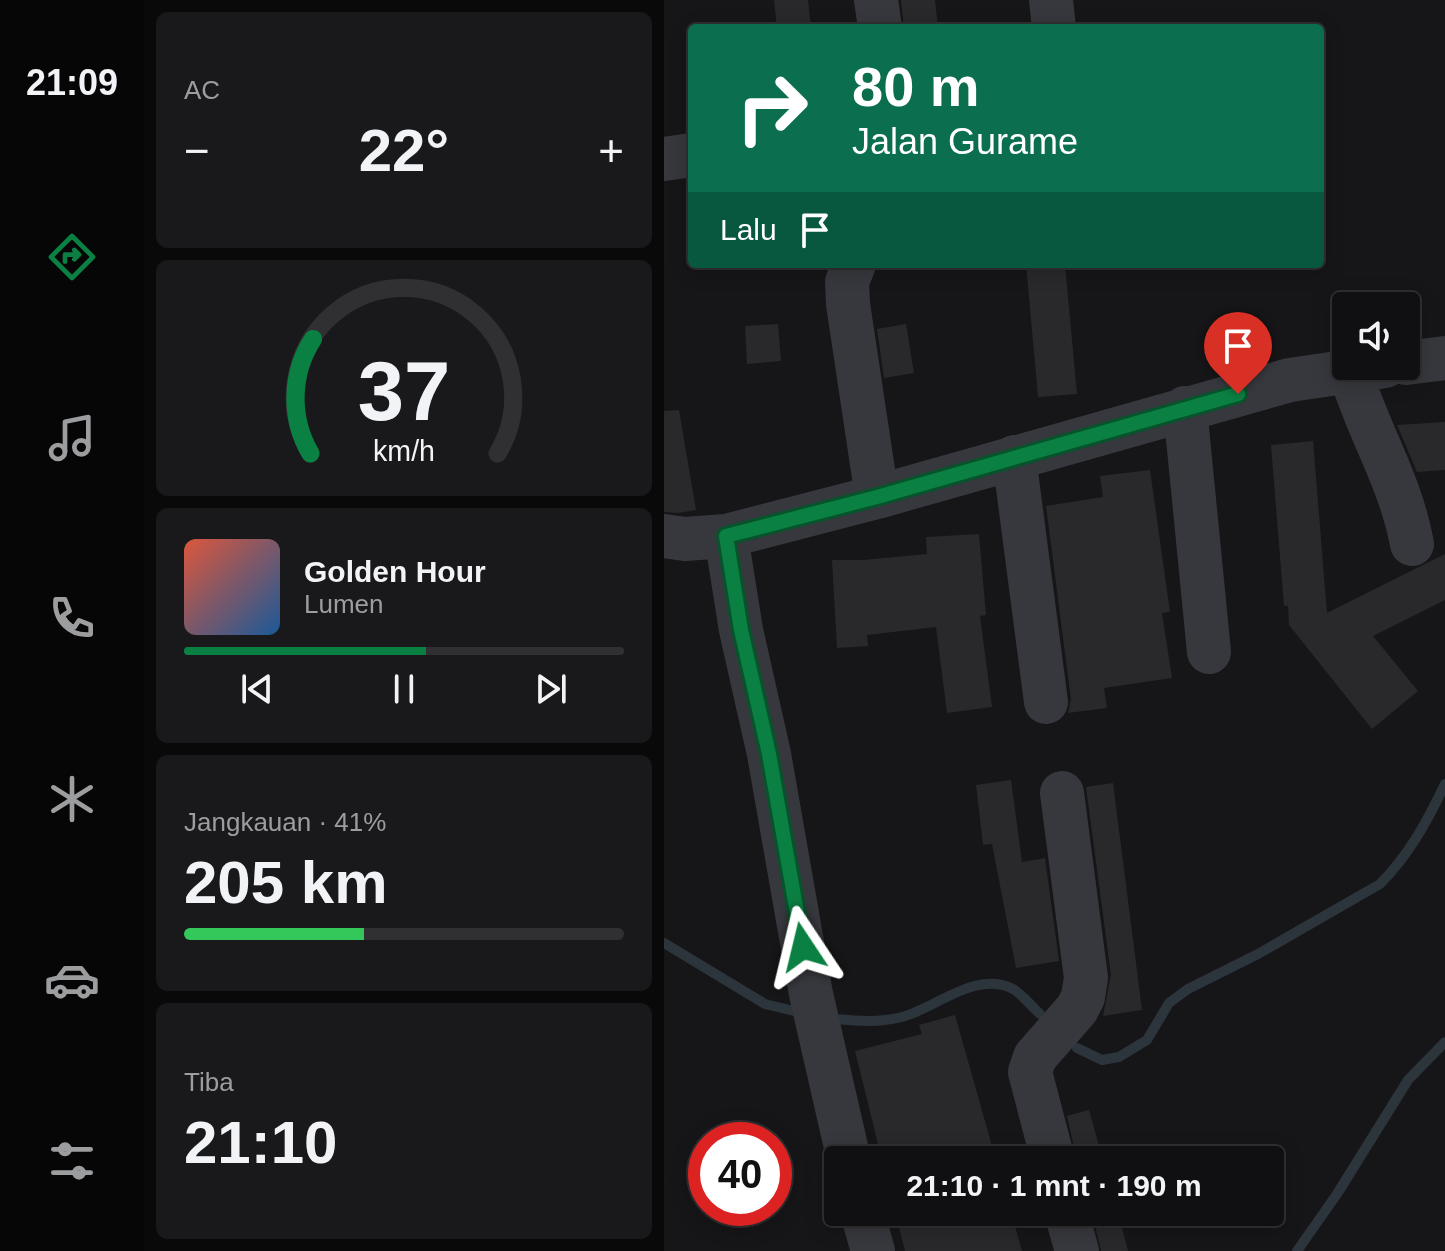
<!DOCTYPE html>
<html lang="id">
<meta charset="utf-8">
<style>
:root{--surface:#101012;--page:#19191b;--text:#f1f3f6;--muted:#9c9d9f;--line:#303032;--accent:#0b8043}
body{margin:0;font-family:Helvetica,sans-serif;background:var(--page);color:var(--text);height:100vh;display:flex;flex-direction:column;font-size:30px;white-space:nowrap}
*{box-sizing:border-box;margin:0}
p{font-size:26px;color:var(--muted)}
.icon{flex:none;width:44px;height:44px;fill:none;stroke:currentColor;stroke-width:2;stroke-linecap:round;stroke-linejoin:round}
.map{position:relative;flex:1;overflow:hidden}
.sheet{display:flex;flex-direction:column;gap:12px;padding:12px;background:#09090a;width:520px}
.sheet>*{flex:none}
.top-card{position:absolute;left:24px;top:24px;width:636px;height:244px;border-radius:8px;box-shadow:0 4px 20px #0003,0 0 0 2px var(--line);background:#0b6e4f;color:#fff;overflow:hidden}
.fabs{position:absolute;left:668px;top:292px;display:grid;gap:16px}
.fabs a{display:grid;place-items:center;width:88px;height:88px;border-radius:8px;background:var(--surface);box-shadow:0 4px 20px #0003,0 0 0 2px var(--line);font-size:40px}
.speed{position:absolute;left:24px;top:1122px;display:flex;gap:16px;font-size:40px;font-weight:700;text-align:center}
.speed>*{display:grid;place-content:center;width:104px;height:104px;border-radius:50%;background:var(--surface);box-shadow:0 4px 20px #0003,0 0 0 2px var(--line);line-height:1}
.speed .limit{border:12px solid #d22;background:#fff;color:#111}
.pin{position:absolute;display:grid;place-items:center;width:68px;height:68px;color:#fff;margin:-82px -34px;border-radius:50% 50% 50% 0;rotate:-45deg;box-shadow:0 0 8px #0007}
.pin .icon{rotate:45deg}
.me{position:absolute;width:88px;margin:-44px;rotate:350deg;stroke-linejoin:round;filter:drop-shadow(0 0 6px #0008)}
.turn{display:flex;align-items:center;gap:28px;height:168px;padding:0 32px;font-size:36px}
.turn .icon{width:104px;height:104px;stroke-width:2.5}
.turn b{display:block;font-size:56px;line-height:68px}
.then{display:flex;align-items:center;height:76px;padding:0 32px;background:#0003;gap:16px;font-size:30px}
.big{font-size:60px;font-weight:700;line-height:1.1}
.sheet .widget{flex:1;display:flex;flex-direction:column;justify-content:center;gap:12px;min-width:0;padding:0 28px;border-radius:12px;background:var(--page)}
.sheet .dial{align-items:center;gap:0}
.dial svg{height:208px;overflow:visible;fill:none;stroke:var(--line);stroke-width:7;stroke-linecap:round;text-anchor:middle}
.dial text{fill:var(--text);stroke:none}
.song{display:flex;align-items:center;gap:24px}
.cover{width:96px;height:96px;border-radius:12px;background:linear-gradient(135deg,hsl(10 70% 55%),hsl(210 70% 35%))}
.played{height:8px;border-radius:4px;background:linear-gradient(90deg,var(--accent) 55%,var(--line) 55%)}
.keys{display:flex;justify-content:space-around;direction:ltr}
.heat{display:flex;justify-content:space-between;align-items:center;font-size:44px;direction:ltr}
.charge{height:12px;border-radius:6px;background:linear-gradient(90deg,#34c759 41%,var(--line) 0)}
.trip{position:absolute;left:160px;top:1146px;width:460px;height:80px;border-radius:8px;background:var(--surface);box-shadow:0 4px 20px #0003,0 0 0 2px var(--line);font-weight:700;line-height:80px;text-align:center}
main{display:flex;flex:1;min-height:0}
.dock{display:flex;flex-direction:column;width:144px;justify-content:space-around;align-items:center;background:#060607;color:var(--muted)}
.dock .icon{width:56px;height:56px}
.dock .active{color:var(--accent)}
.dock b{font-size:36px;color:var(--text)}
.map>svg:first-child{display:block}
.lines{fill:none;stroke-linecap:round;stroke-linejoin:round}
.stream{stroke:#2c353c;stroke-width:10}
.building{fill:#29292c}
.minor{stroke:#37383d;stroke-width:44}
.route-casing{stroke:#07532c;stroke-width:20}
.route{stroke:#0b8043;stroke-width:14}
</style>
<main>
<nav class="dock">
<b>21:09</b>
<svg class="icon active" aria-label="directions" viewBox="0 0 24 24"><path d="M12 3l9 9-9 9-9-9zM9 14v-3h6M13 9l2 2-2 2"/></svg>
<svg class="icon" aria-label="music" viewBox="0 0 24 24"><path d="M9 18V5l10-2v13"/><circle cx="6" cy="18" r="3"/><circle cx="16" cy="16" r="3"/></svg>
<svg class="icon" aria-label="phone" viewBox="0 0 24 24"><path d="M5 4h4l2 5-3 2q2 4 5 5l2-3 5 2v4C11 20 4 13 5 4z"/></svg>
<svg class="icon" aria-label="climate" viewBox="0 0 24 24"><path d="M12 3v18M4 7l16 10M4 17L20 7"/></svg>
<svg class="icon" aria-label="car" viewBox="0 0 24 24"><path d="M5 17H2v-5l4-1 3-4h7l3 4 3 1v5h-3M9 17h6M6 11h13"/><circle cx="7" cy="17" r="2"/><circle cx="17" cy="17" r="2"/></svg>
<svg class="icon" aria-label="filters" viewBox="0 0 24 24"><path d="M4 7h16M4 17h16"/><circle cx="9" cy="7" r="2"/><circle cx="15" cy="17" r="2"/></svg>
</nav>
<section class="sheet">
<div class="widget"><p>AC</p>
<div class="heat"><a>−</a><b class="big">22°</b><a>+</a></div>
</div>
<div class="widget dial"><svg viewBox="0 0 100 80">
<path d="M14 69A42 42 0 1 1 86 69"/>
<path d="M14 69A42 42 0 0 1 15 25" stroke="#0b8043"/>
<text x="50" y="56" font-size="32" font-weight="700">37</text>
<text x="50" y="72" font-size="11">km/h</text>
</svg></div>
<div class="widget">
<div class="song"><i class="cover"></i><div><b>Golden Hour</b><p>Lumen</p></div></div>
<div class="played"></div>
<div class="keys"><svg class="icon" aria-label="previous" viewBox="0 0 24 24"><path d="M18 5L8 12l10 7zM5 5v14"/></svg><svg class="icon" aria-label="pause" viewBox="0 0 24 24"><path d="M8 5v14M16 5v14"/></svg><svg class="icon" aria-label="next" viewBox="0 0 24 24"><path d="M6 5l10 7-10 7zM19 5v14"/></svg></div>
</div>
<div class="widget"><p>Jangkauan · 41%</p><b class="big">205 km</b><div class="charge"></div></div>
<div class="widget"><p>Tiba</p><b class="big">21:10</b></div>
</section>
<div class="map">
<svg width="781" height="1251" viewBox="0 0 781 1251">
<rect width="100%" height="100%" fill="#161618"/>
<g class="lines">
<path class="stream" d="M0 943 101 1004 134 1012
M170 1019C193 1021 215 1023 238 1017 272 1008 312 970 349 989 358 994 368 1007 376 1014
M413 1048 438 1060 455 1057 483 1040 505 1003 524 989 594 954 716 884C745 855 764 820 781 784
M633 1251 673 1194 744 1080 781 1042"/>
</g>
<path class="building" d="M110 0H144L147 28H113Z
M237 0H271L274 28H240Z
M362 264H401L413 394 374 397Z
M114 324 117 361 83 364 81 326Z
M242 324 250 373 220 378 213 329Z
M15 410 32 510 14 513 0 512V411Z
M781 422V470L753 472 733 425Z
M649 441 663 613 781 554V600L709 636 754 691 708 729 625 625 624 606H620L607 445Z
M486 470 506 612 498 613 508 678 440 688 443 708 404 713 407 699 382 506 439 497 436 476Z
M315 534 322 615 316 616 328 707 283 713 272 627 203 635 204 646 173 648 168 560H199L263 554 262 537Z
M347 780 358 862 381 858 395 961 352 968 328 844 319 845 312 785Z
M449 783 478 1010 439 1016 447 975 422 787Z
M291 1015 332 1160H218L191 1051 258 1034 255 1025Z
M425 1110 439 1160H413L403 1116Z
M231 1212H347L358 1251H241Z
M428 1212H454L464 1251H437Z"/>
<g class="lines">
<path class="minor" d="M212 0 216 28
M387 0 390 28
M0 159 28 155
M190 264 183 282 184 304 213 497
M742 363 781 358
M686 371C704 432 736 479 748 544
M521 408 545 652
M350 457 382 702
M0 536 21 539 62 536 213 497 626 380 721 366
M62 536 77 630 105 754 147 994 185 1160
M389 1160 366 1072 371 1057 413 1009 419 997 422 978 398 793
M198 1212 209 1251
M402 1212 413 1251"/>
</g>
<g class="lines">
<g class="route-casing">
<path id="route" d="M139 947 105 754 77 630 62 536 213 497 574 394"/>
</g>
<use href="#route" class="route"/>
</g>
</svg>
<div class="fabs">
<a><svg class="icon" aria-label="sound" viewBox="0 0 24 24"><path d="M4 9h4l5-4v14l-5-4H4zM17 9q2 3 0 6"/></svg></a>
</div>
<div class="speed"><div class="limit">40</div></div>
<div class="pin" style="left:574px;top:394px;background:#d93025"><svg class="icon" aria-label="arrive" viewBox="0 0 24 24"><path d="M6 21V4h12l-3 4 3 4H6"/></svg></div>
<svg class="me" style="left:139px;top:947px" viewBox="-20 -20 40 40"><path d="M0-17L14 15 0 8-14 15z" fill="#0b8043" stroke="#fff" stroke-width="4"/></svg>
<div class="trip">21:10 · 1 mnt · 190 m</div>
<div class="top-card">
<div class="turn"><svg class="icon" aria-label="right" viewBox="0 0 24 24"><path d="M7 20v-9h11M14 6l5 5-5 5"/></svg><div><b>80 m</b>Jalan Gurame</div></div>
<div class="then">Lalu<svg class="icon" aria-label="arrive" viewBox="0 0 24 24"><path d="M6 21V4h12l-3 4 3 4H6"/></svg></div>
</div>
</div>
</main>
